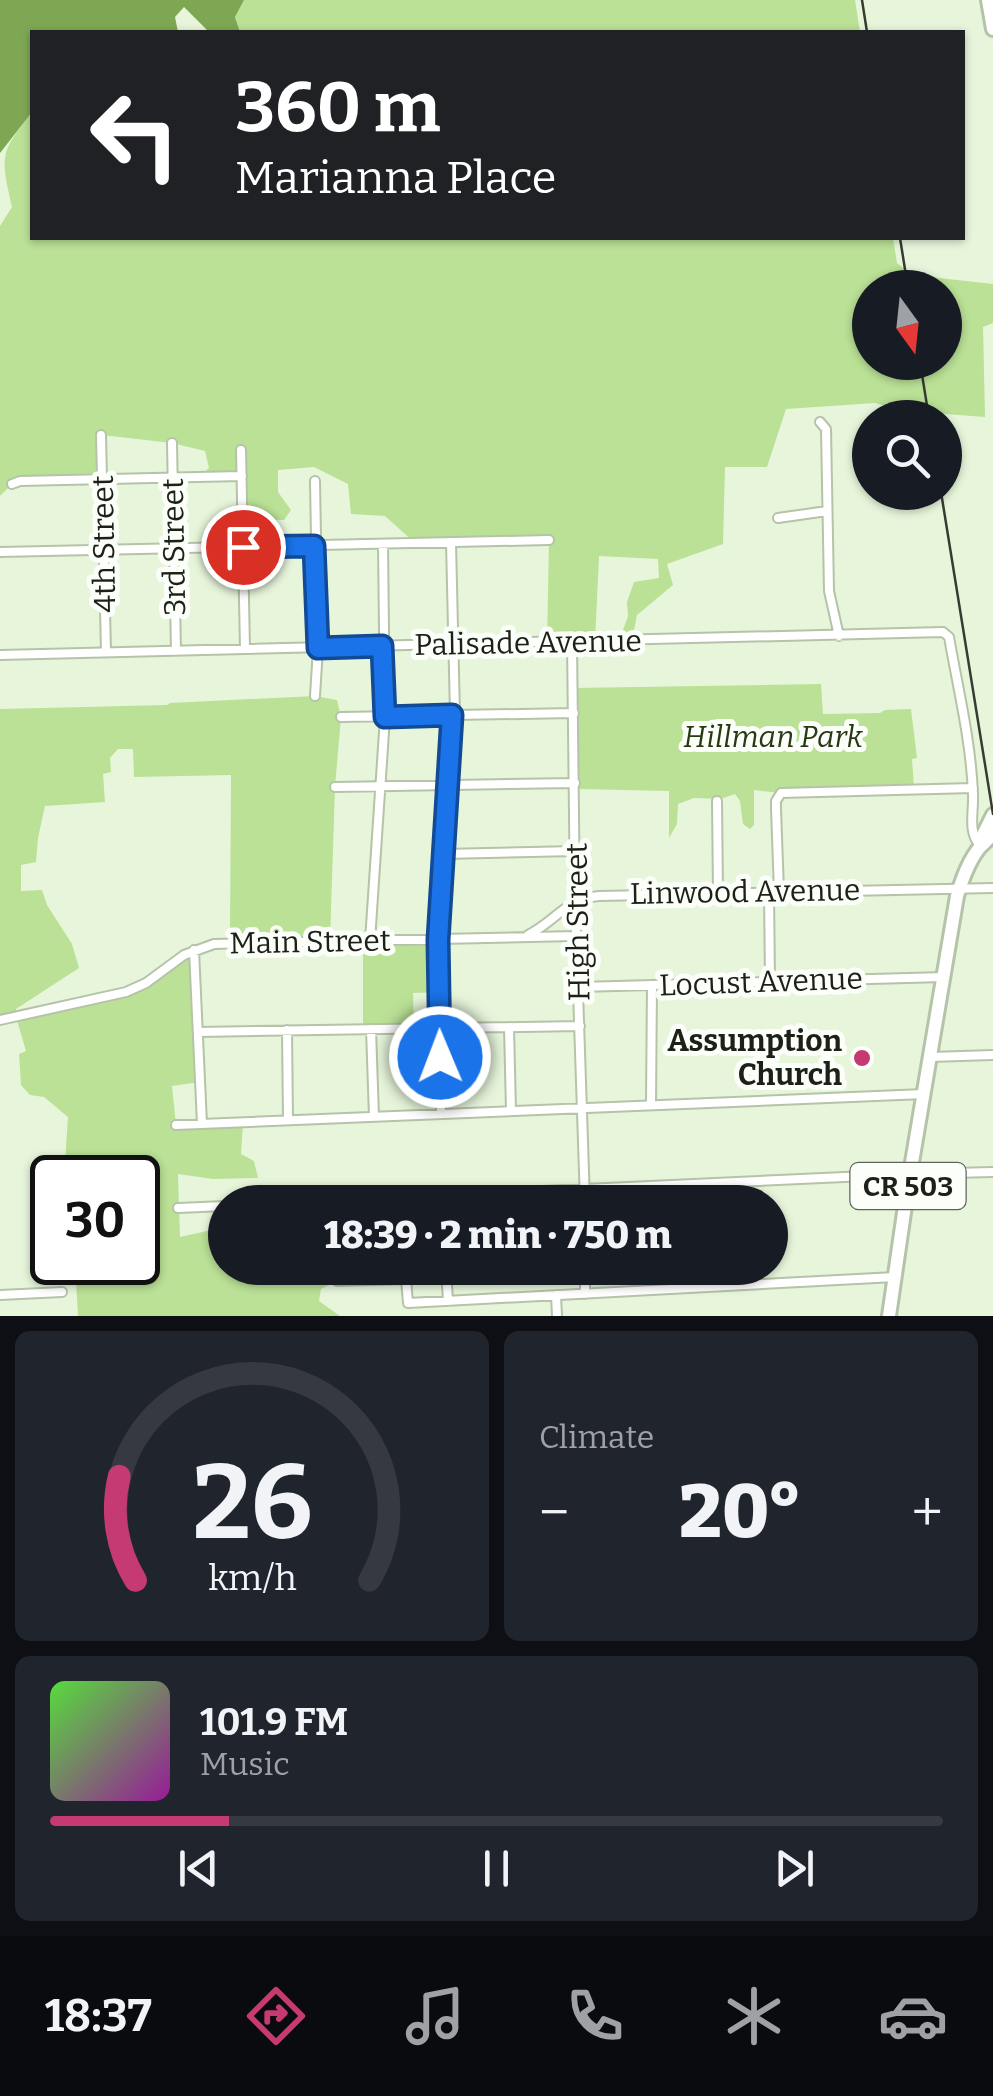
<!DOCTYPE html>
<meta charset="utf-8">
<style>
:root{--surface:#171b24;--page:#20242c;--text:#f1f3f6;--muted:#9ea1a6;--line:#363941;--accent:#c53b71}
body{margin:0;font-family:Bitter,serif;background:var(--page);color:var(--text);height:100vh;display:flex;flex-direction:column;font-size:38px;white-space:nowrap}
*{box-sizing:border-box;margin:0}
p{font-size:32px;color:var(--muted)}
.icon{flex:none;width:55px;height:55px;fill:none;stroke:currentColor;stroke-width:2;stroke-linecap:round;stroke-linejoin:round}
.map{position:relative;height:1316px;overflow:hidden}
.panel{display:flex;flex-direction:column;gap:15px;padding:15px;background:#0d0f14;flex:1}
.panel>*{flex:none}
.hud{position:absolute;left:30px;top:30px;width:935px;height:210px;border-radius:0px;box-shadow:0 2px 8px #0004;background:#202124;color:#fff;overflow:hidden}
.needle{width:65px;rotate:165deg}
.tools{position:absolute;left:852px;top:270px;display:grid;gap:20px}
.tools a{display:grid;place-items:center;width:110px;height:110px;border-radius:50%;background:var(--surface);box-shadow:0 2px 8px #0004;font-size:50px}
.speed{position:absolute;left:30px;top:1155px;display:flex;gap:20px;font-size:50px;font-weight:700;text-align:center}
.speed>*{display:grid;place-content:center;width:130px;height:130px;border-radius:50%;background:var(--surface);box-shadow:0 2px 8px #0004;line-height:1}
.speed .limit{border:5px solid #111;border-radius:15px;background:#fff;color:#111}
.pin{position:absolute;display:grid;place-items:center;width:85px;height:85px;color:#fff;margin:-42px;border:5px solid #fff;border-radius:50%;box-shadow:0 2px 10px #0007}
.me{position:absolute;width:110px;margin:-55px;rotate:359deg;stroke-linejoin:round;filter:drop-shadow(0 0 8px #0008)}
.turn{display:flex;align-items:center;gap:35px;height:210px;padding:0 40px;font-size:45px}
.turn .icon{width:130px;height:130px;stroke-width:2.5}
.turn b{display:block;font-size:70px;line-height:85px}
.big{font-size:75px;font-weight:800;line-height:1.1}
.panel .tile{flex:1;display:flex;flex-direction:column;justify-content:center;gap:15px;min-width:0;padding:0 35px;border-radius:15px;background:var(--page)}
.panel .dial{align-items:center;gap:0}
.dial svg{height:260px;overflow:visible;fill:none;stroke:var(--line);stroke-width:7;stroke-linecap:round;text-anchor:middle}
.dial text{fill:var(--text);stroke:none}
.song{display:flex;align-items:center;gap:30px}
.cover{width:120px;height:120px;border-radius:15px;background:linear-gradient(135deg,hsl(110 70% 55%),hsl(300 70% 35%))}
.played{height:10px;border-radius:5px;background:linear-gradient(90deg,var(--accent) 20%,var(--line) 20%)}
.keys{display:flex;justify-content:space-around;direction:ltr}
.heat{display:flex;justify-content:space-between;align-items:center;font-size:55px;direction:ltr}
.panel .tiles{flex:1;display:grid;gap:15px;grid-template-columns:1fr 1fr}
.tile:last-child{grid-column:span 2}
.trip{position:absolute;left:208px;top:1185px;width:580px;height:100px;border-radius:50px;background:var(--surface);box-shadow:0 2px 8px #0004;font-weight:800;line-height:100px;text-align:center}
.dock{display:flex;height:160px;justify-content:space-around;align-items:center;background:#090b0e;color:var(--muted)}
.dock .icon{width:70px;height:70px}
.dock .current{color:var(--accent)}
.dock b{font-size:45px;color:var(--text)}
.map>svg:first-child{display:block}
.green{fill:#bae196;fill-rule:evenodd}
.water{fill:#7ea754}
.lines{fill:none;stroke-linecap:round;stroke-linejoin:round}
.minor-casing{stroke:#b5c3a9;stroke-width:12}
.primary-casing{stroke:#b5c3a9;stroke-width:18}
.minor{stroke:#fff;stroke-width:8}
.primary{stroke:#fff;stroke-width:12}
.rail{stroke:#363c31;stroke-width:2.5}
.route-casing{stroke:#114b97;stroke-width:25}
.route{stroke:#1a73e8;stroke-width:18}
.poi-dot{fill:#c53b71;stroke:#fcfff9;stroke-width:4}
.labels{text-anchor:middle;dominant-baseline:central;stroke-width:10;stroke-linejoin:round;paint-order:stroke}
.shield{fill:#fcfff9;stroke:#5f645c;stroke-width:2.5}
.shield-label{font-size:28px;font-weight:bold;fill:#1c2118}
.street-label{font-size:30px;fill:#1c2118;stroke:#fcfff9}
.park-label{font-size:30px;font-style:italic;fill:#283916;stroke:#fcfff9}
.poi-label{font-size:30px;font-weight:bold;fill:#1c2118;stroke:#fcfff9;text-anchor:end}
</style>
<div class="map">
<svg width="993" height="1316" viewBox="0 0 993 1316">
<rect width="100%" height="100%" fill="#e7f6db"/>
<path class="green" d="M244 0H855L860 32H240L235 17Z
M32 112V238H893L897 263 912 275 993 284V323L983 327 985 417 932 413 921 416 875 403 786 409 767 467H725L723 544 667 564 673 585 637 615 632 641H619L628 616 627 602 634 582 659 578 658 559 599 556 595 642 547 643 549 541 415 543 385 516 351 514 348 484 314 467 278 470V492L291 510 284 520 243 519 241 476 199 477 209 468 205 451 172 443 102 435V479L12 484 0 496V226L12 207C0 155 0 153 32 112ZM870 288H945V362H870Z
M821 684 823 714 880 713 885 710 911 709 917 758 912 759 914 788 780 793 754 790V825L750 829 743 824 740 801 735 794 720 799 694 798 678 804 677 824 669 838V791L576 789 573 688Z
M315 696 337 700 341 717 335 787 330 941 224 943 230 938 231 775 134 777 133 749H118L110 758 111 772 103 774 105 802 45 806 38 838 36 862 21 865V891L42 890 47 905 72 944 79 968 16 1009 17 1016 126 992 194 950 200 1082 172 1086 176 1125 243 1122 241 1154 254 1161 258 1178 213 1179 178 1174 180 1237 225 1227V1268H333L337 1281 321 1289 319 1301 340 1316H78L75 1263 138 1262V1178L64 1177 68 1117 44 1097 30 1095 21 1085 19 1054 26 1051 16 1017 0 1020V709L167 705 170 703Z
M438 940 439 992 413 993 414 1028 363 1029V941Z"/>
<path class="water" d="M0 0H244L235 17 240 32H209L184 7 175 17 178 32H32V112L0 153Z"/>
<g class="lines">
<g class="minor-casing">
<path id="minor" d="M820 422 826 429 829 591 839 636
M101 435 106 652
M172 443 176 651
M241 450 245 649
M315 481 318 648 315 696
M12 484 20 481 242 476
M778 518 827 511
M451 542 455 715
M0 552 549 540
M572 642 575 901 585 1202
M0 655 943 632 949 637C958 689 971 741 973 794 974 813 967 832 981 847
M341 717 574 713
M335 787 575 783
M717 801 718 893
M443 854 576 851
M779 892 776 809V801L781 793 973 788
M769 893 770 982
M528 935C556 921 565 899 599 896L993 888
M370 941 385 717 383 544
M194 950 202 1124
M579 987 944 977
M0 1020 126 992 146 983 184 955 214 944 576 936
M509 1027 511 1111
M371 1029 374 1117
M287 1030 288 1120
M198 1032 580 1026
M930 1057 993 1055
M651 1105 652 985
M441 1114 438 940 452 715
M176 1125 924 1094
M305 1202 910 1174 993 1172
M178 1208 225 1206
M446 1268 448 1301
M585 1268V1294
M337 1281 406 1279 408 1303 895 1277
M0 1295 62 1292
M556 1295 557 1316"/>
</g>
<g class="primary-casing">
<path id="primary" d="M988 0 993 29
M982 841V837L993 815
M889 1316 907 1192 957 896C962 880 969 859 981 846 985 842 990 838 993 833"/>
</g>
<use href="#minor" class="minor"/>
<use href="#primary" class="primary"/>
<path class="rail" d="M862 0 867 32
M900 238 908 288
M920 362 929 418
M941 492 993 814"/>
</g>
<g class="lines">
<g class="route-casing">
<path id="route" d="M243 547 314 546 318 648 382 646 385 717 452 715 438 940 440 1057"/>
</g>
<use href="#route" class="route"/>
</g>
<circle class="poi-dot" cx="862" cy="1058" r="10"/>
<g class="labels">
<rect class="shield" x="850.5" y="1163" width="115" height="46" rx="8"/>
<g class="shield-label">
<text x="908" y="1186">CR 503</text>
</g>
<g class="street-label">
<text transform="translate(104 544) rotate(-91)">4th Street</text>
<text transform="translate(174 547) rotate(-91)">3rd Street</text>
<text transform="translate(528 643) rotate(-1)">Palisade Avenue</text>
<text transform="translate(745 892) rotate(-1)">Linwood Avenue</text>
<text transform="translate(578 922) rotate(-91)">High Street</text>
<text transform="translate(310 942) rotate(-1)">Main Street</text>
<text transform="translate(761 982) rotate(-2)">Locust Avenue</text>
</g>
<g class="park-label">
<text x="773" y="737">Hillman Park</text>
</g>
<g class="poi-label">
<text x="842" y="1041">Assumption<tspan x="842" dy="34">Church</tspan></text>
</g>
</g>
</svg>
<div class="tools">
<a><svg class="needle" viewBox="-14 -14 28 28"><path d="M0-13l5 13h-10z" fill="#e53935"/><path d="M0 13l5-13h-10z" fill="#9ea1a6"/></svg></a>
<a><svg class="icon" aria-label="search" viewBox="0 0 24 24"><circle cx="10" cy="10" r="6"/><path d="M15 15l6 6"/></svg></a>
</div>
<div class="speed"><div class="limit">30</div></div>
<div class="pin" style="left:243px;top:547px;background:#d93025"><svg class="icon" aria-label="arrive" viewBox="0 0 24 24"><path d="M6 21V4h12l-3 4 3 4H6"/></svg></div>
<svg class="me" style="left:440px;top:1057px" viewBox="-20 -20 40 40"><circle r="17" fill="#1a73e8" stroke="#fff" stroke-width="3"/><path d="M0-11L8 9 0 5-8 9z" fill="#fff"/></svg>
<div class="trip">18:39 · 2 min · 750 m</div>
<div class="hud">
<div class="turn"><svg class="icon" aria-label="left" viewBox="0 0 24 24"><path d="M17 20v-9H6M10 6l-5 5 5 5"/></svg><div><b>360 m</b>Marianna Place</div></div>
</div>
</div>
<section class="panel">
<div class="tiles">
<div class="tile dial"><svg viewBox="0 0 100 80">
<path d="M14 69A42 42 0 1 1 86 69"/>
<path d="M14 69A42 42 0 0 1 9 37" stroke="#c53b71"/>
<text x="50" y="56" font-size="32" font-weight="700">26</text>
<text x="50" y="72" font-size="11">km/h</text>
</svg></div>
<div class="tile"><p>Climate</p>
<div class="heat"><a>−</a><b class="big">20°</b><a>+</a></div>
</div>
<div class="tile">
<div class="song"><i class="cover"></i><div><b>101.9 FM</b><p>Music</p></div></div>
<div class="played"></div>
<div class="keys"><svg class="icon" aria-label="previous" viewBox="0 0 24 24"><path d="M18 5L8 12l10 7zM5 5v14"/></svg><svg class="icon" aria-label="pause" viewBox="0 0 24 24"><path d="M8 5v14M16 5v14"/></svg><svg class="icon" aria-label="next" viewBox="0 0 24 24"><path d="M6 5l10 7-10 7zM19 5v14"/></svg></div>
</div>
</div>
</section>
<nav class="dock">
<b>18:37</b>
<svg class="icon current" aria-label="directions" viewBox="0 0 24 24"><path d="M12 3l9 9-9 9-9-9zM9 14v-3h6M13 9l2 2-2 2"/></svg>
<svg class="icon" aria-label="music" viewBox="0 0 24 24"><path d="M9 18V5l10-2v13"/><circle cx="6" cy="18" r="3"/><circle cx="16" cy="16" r="3"/></svg>
<svg class="icon" aria-label="phone" viewBox="0 0 24 24"><path d="M5 4h4l2 5-3 2q2 4 5 5l2-3 5 2v4C11 20 4 13 5 4z"/></svg>
<svg class="icon" aria-label="climate" viewBox="0 0 24 24"><path d="M12 3v18M4 7l16 10M4 17L20 7"/></svg>
<svg class="icon" aria-label="car" viewBox="0 0 24 24"><path d="M5 17H2v-5l4-1 3-4h7l3 4 3 1v5h-3M9 17h6M6 11h13"/><circle cx="7" cy="17" r="2"/><circle cx="17" cy="17" r="2"/></svg>
</nav>
